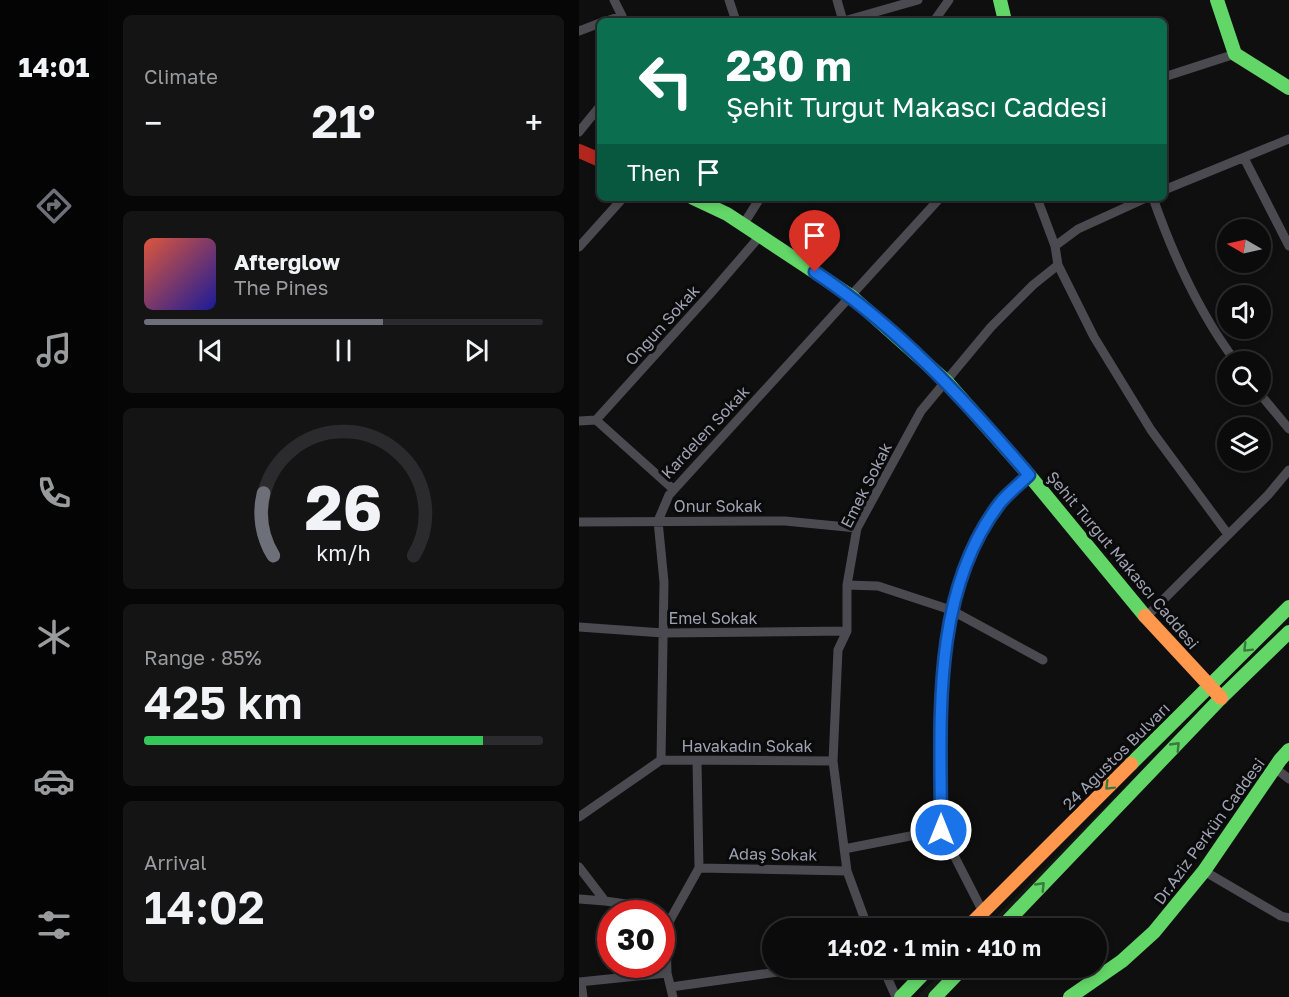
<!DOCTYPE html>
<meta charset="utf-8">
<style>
:root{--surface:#0b0b0c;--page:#141415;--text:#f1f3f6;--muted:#9a9b9d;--line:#2b2b2d;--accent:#6d6f79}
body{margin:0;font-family:"Golos Text",sans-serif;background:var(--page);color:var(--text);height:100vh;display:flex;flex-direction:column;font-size:22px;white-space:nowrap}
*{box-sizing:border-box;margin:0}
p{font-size:20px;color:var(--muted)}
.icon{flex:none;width:33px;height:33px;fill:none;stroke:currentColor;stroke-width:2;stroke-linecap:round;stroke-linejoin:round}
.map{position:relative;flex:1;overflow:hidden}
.sheet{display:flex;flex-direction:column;gap:15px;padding:15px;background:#060607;width:471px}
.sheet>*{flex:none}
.hud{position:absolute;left:18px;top:18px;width:570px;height:183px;border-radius:9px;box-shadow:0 3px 9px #0003,0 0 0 2px var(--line);background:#0b6e4f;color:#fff;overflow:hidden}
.needle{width:39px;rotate:279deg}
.fabs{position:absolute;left:638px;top:219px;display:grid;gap:12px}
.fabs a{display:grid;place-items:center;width:54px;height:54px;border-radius:50%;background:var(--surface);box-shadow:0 3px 9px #0003,0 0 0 2px var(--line);font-size:30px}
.speed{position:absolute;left:18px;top:900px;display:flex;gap:12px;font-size:30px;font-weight:700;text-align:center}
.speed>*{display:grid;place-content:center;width:78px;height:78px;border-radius:50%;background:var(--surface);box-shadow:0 3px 9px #0003,0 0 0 2px var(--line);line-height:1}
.speed .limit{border:9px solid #d22;background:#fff;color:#111}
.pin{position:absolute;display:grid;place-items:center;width:51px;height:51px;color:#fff;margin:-62px -26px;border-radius:50% 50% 50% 0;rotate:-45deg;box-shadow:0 0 6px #0007}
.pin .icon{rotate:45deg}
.me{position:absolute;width:66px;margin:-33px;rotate:0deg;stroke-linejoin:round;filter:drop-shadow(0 0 4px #0008)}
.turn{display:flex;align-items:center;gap:21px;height:126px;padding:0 30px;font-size:27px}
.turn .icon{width:78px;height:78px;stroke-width:2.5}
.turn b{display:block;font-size:42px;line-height:51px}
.then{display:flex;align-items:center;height:57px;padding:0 30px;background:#0003;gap:12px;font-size:22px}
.big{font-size:45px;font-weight:600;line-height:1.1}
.sheet .tile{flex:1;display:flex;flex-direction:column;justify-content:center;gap:9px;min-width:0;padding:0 21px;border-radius:9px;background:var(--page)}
.sheet .dial{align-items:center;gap:0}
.dial svg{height:156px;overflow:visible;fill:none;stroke:var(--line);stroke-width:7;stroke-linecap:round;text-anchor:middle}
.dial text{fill:var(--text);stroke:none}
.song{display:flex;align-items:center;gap:18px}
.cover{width:72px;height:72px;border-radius:9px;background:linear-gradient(135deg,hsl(10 70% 55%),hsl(240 70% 35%))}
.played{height:6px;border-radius:3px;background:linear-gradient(90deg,var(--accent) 60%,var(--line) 60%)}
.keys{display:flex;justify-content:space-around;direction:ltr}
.heat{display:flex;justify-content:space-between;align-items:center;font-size:33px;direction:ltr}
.charge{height:9px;border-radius:4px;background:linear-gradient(90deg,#34c759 85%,var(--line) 0)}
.trip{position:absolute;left:183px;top:918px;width:345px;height:60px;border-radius:30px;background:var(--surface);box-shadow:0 3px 9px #0003,0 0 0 2px var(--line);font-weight:600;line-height:60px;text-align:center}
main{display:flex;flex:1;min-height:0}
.dock{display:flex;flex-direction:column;width:108px;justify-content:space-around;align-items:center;background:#040405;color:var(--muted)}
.dock .icon{width:42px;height:42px}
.dock .current{color:var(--accent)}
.dock b{font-size:27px;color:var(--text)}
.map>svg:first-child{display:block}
.green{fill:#141916}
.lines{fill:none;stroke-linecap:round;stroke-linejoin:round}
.street{stroke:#4a4a50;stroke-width:9}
.fast{stroke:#63d668;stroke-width:14}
.slow{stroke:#ff974d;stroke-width:14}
.jam{stroke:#b3261e;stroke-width:14}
.oneway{stroke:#3b7a3e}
.route-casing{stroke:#114b97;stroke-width:15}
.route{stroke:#1a73e8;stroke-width:10}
.labels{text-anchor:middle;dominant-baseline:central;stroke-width:6;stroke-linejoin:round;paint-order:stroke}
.street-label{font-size:16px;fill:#9fa2b2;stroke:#0a0a0b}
</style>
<main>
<nav class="dock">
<b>14:01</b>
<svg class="icon current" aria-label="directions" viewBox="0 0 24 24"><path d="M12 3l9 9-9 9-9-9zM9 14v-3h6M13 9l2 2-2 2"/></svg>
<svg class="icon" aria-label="music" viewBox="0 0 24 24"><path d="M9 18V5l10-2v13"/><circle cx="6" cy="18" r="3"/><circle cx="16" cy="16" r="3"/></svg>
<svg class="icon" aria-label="phone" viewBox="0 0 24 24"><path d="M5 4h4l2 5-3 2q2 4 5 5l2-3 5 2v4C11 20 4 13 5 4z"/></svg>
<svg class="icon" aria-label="climate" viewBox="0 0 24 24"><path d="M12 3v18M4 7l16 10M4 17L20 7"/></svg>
<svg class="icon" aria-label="car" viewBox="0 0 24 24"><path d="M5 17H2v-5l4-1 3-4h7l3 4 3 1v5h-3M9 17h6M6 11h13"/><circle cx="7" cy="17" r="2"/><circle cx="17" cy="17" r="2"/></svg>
<svg class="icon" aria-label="filters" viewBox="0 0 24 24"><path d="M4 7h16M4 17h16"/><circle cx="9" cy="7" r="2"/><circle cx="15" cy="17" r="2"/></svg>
</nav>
<section class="sheet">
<div class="tile"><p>Climate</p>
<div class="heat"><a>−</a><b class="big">21°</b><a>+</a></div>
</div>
<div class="tile">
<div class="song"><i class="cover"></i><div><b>Afterglow</b><p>The Pines</p></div></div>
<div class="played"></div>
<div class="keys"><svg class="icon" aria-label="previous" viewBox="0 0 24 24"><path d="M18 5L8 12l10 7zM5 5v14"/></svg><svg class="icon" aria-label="pause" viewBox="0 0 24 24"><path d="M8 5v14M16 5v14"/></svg><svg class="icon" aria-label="next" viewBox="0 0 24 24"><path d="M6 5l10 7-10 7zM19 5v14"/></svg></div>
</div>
<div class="tile dial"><svg viewBox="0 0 100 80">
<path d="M14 69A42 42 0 1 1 86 69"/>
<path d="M14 69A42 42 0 0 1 9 37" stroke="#6d6f79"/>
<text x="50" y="56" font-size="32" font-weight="700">26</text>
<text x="50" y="72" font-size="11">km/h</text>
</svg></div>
<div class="tile"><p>Range · 85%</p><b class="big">425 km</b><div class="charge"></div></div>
<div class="tile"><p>Arrival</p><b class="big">14:02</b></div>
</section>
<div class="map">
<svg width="710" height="997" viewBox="0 0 710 997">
<rect width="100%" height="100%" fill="#0f0f10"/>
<path class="green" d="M627 705 632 710 415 928H406Z
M367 968H376L347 997H338Z"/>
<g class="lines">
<path class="street" d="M150 0 157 21
M258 0 264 21
M27 21 43 16 35 0
M265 21 339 0
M355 21 370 0
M0 31 21 23
M585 77 656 54
M0 132 21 106
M665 158 710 246
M585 190 710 139
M458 198 476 246
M574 198C594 255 620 313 657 362
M164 225 181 198
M0 247 44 198
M479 265 515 337 572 430 648 533
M681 394 710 429
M17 420 94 489
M0 421 17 420 131 294 181 236
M0 522 206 521 278 528
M268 585 299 586 372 610 464 660
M567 617 689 495 710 470
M0 627 84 633 268 631
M82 760 254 761
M696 768 710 779
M0 817 82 760 85 582 79 521 90 495 361 198
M265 849 362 830
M0 867 26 901 47 904 72 914
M120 868 268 871
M625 871 702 916 710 918
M0 899 26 901
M404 912 362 830 361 717 363 670 372 610 385 572 401 534 421 503 450 475
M289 928 268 871 254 761 259 650 268 631V585L278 528 342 411 412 327 454 285 479 265 476 246 499 229 567 198
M304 968 317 997
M0 982 88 973
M2 982 4 997
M92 987 227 968
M94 997 88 973 87 933 91 920 120 868 118 761"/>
<path class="fast" d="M421 0 426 21
M638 0 656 54 710 88
M114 198 148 214 272 296 367 381 450 475 566 616
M552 764 710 607
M422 928 642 698 710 632
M322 997 350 968
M356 997 384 968
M491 997 543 961 575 932 625 871 701 760 710 750"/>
<path class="slow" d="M566 616 642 698
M388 928 552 764"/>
<path class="jam" d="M0 151 21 160"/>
</g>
<defs><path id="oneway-chevron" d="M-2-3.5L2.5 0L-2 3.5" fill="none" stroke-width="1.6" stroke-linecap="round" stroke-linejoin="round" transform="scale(1.5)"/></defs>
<g class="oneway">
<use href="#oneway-chevron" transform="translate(668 648) rotate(135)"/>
<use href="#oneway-chevron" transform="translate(597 746) rotate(-46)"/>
<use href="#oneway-chevron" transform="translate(530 786) rotate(135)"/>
<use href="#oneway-chevron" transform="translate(462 886) rotate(-46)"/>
</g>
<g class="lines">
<g class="route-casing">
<path id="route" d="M236 272C319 327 386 400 450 475 441 484 429 493 421 503 351 594 362 723 362 830"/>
</g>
<use href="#route" class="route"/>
</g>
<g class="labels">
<g class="street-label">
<text transform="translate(83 325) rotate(-48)">Ongun Sokak</text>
<text transform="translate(126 432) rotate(-47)">Kardelen Sokak</text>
<text transform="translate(287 485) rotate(-63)">Emek Sokak</text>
<text x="139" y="506">Onur Sokak</text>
<text transform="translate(544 560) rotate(50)">Şehit Turgut Makascı Caddesi</text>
<text x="134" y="618">Emel Sokak</text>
<text x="168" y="746">Havakadın Sokak</text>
<text transform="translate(537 756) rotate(-45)">24 Ağustos Bulvarı</text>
<text transform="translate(630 831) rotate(-54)">Dr.Aziz Perkün Caddesi</text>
<text transform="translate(194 854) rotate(1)">Adaş Sokak</text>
</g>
</g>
</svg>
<div class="fabs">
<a><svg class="needle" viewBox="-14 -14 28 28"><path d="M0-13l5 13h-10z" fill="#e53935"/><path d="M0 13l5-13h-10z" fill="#9a9b9d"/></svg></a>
<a><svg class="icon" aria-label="sound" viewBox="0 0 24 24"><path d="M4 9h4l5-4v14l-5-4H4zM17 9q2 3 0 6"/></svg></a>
<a><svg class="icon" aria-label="search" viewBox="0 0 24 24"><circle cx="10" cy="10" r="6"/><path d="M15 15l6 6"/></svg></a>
<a><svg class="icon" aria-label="layers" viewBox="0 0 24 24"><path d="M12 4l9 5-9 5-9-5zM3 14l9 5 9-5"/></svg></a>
</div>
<div class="speed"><div class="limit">30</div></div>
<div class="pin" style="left:236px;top:272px;background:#d93025"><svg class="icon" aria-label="arrive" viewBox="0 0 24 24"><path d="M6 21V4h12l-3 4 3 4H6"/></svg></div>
<svg class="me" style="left:362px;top:830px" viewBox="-20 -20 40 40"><circle r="17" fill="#1a73e8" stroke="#fff" stroke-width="3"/><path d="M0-11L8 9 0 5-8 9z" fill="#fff"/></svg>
<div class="trip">14:02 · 1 min · 410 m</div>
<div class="hud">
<div class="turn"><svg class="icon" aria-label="left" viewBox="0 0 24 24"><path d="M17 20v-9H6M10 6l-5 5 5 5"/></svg><div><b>230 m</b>Şehit Turgut Makascı Caddesi</div></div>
<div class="then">Then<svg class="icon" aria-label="arrive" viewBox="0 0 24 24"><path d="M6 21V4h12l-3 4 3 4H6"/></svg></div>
</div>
</div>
</main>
